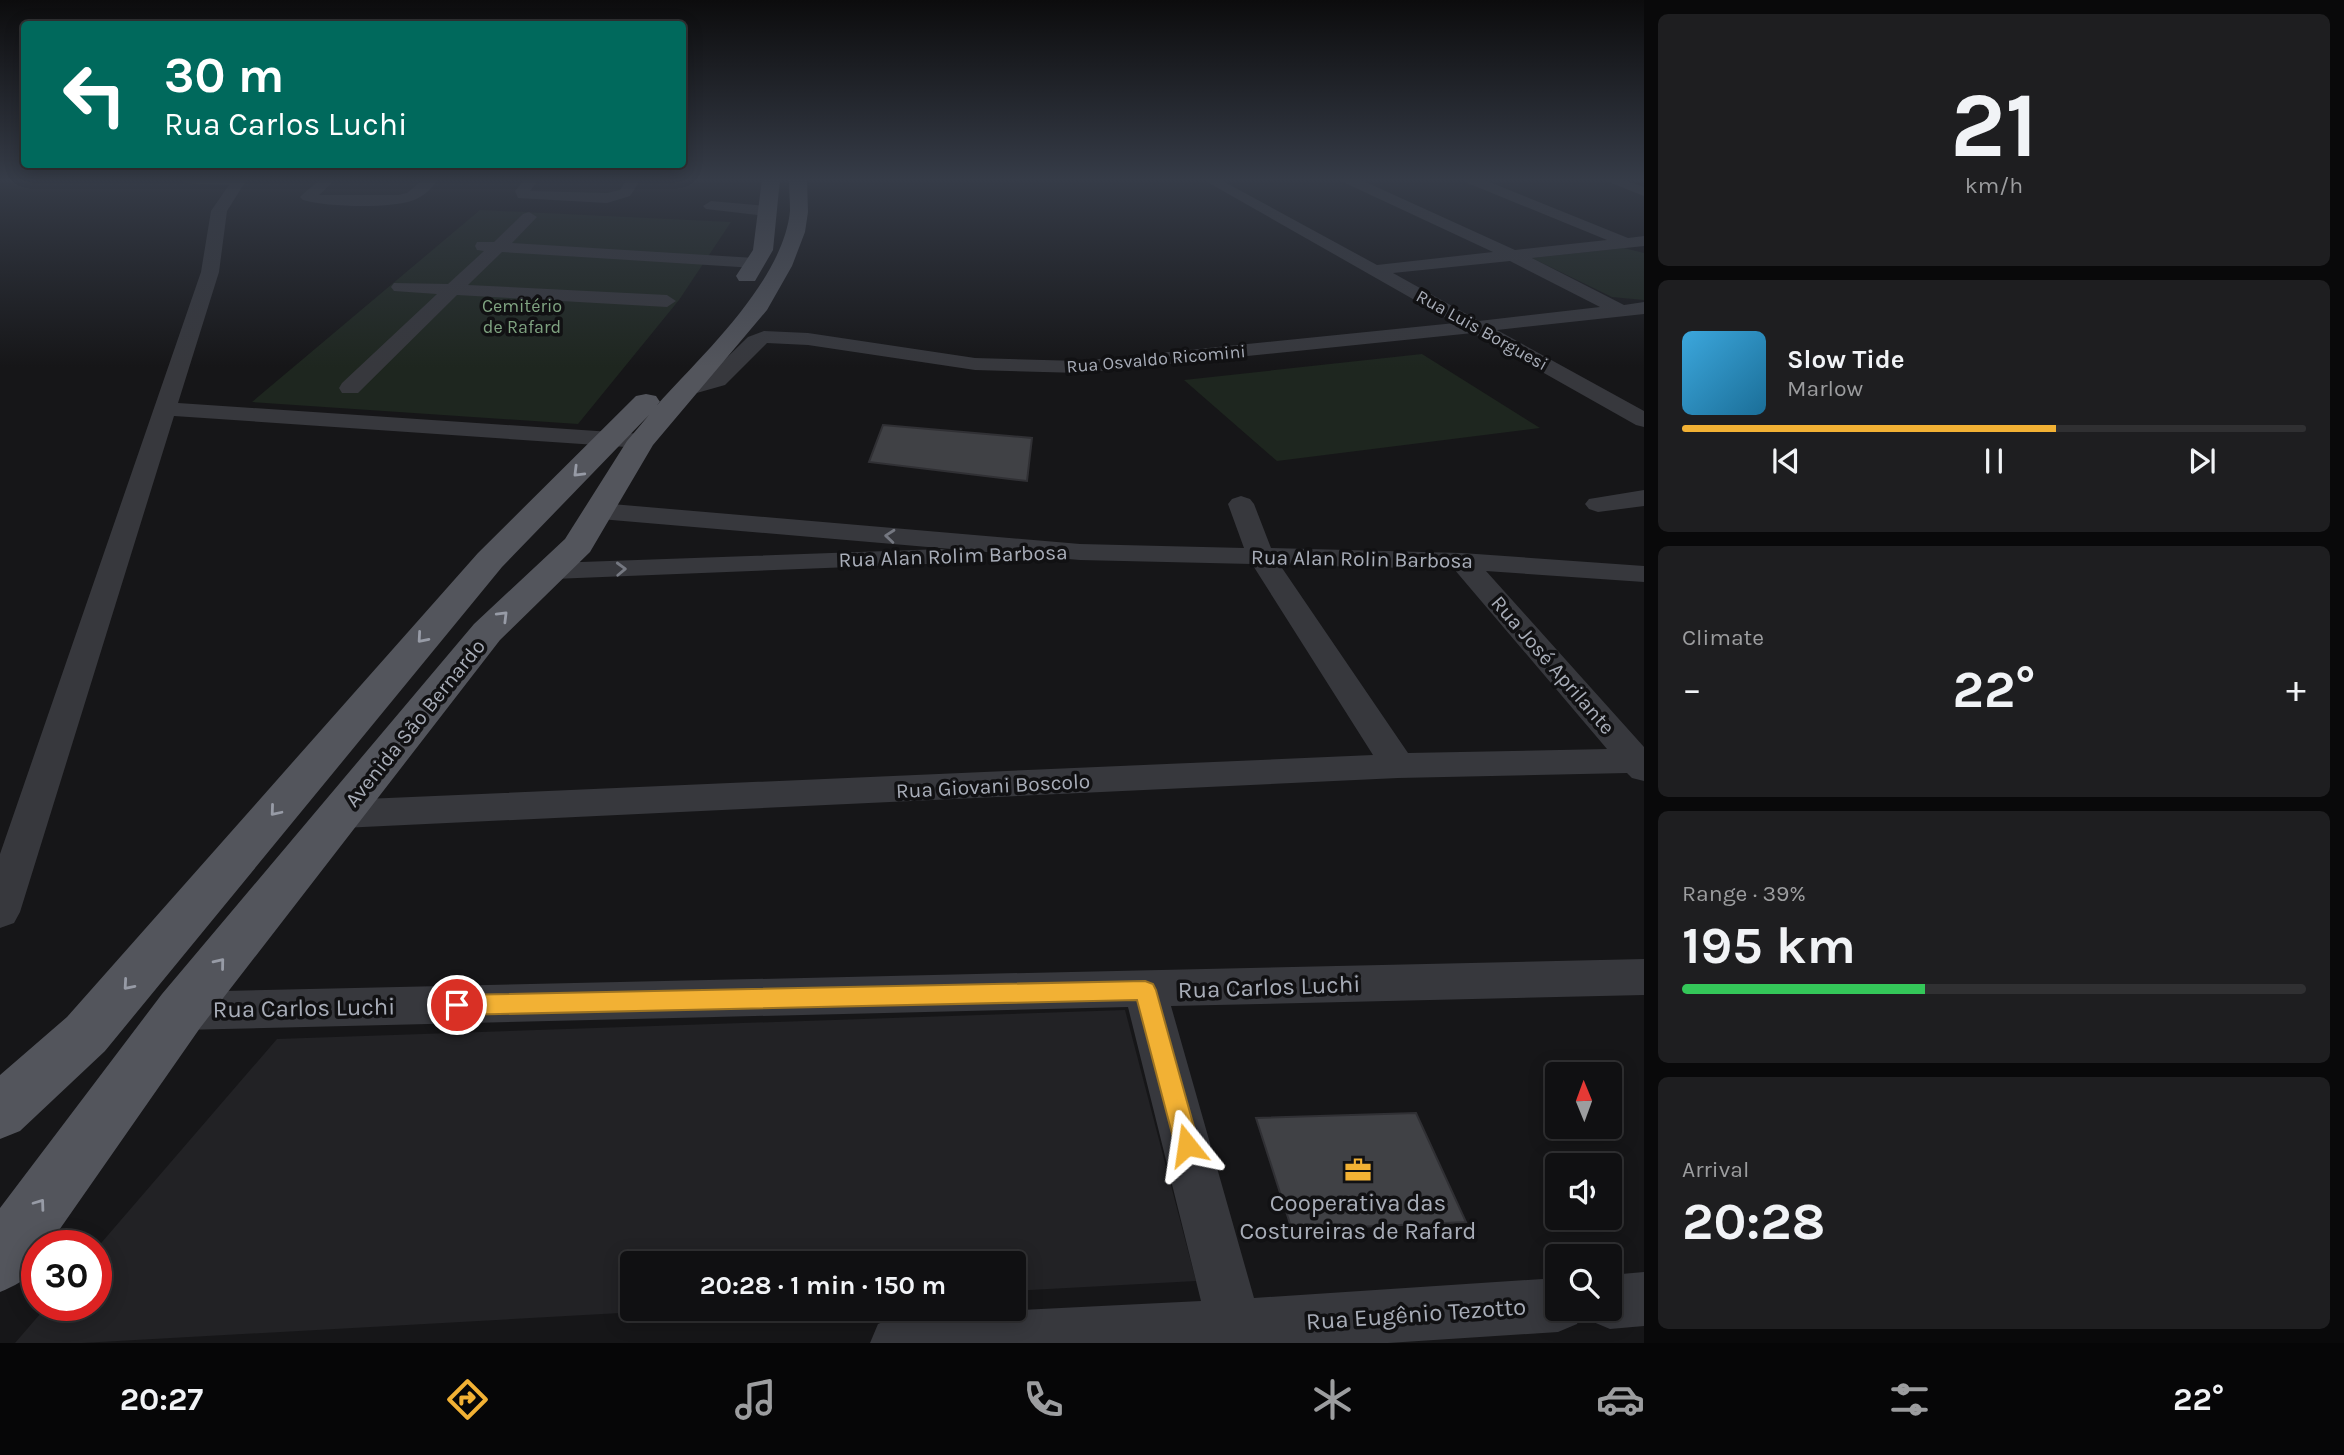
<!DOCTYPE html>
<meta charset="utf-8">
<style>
:root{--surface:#101012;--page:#1e1e20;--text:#f1f3f6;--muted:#9c9d9f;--line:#303032;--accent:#f2b134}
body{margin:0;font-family:Karla,sans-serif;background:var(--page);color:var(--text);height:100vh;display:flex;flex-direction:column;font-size:26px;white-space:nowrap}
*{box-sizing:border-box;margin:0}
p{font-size:23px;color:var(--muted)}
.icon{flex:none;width:38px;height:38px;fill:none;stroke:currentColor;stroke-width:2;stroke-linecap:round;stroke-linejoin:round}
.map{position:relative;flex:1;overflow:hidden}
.panel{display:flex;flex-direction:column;gap:14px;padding:14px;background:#09090a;width:700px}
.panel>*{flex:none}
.hud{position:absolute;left:21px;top:21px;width:665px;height:147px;border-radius:7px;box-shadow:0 4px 18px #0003,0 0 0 2px var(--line);background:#00695c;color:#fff;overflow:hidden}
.needle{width:46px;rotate:359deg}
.buttons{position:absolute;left:1545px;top:1062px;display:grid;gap:14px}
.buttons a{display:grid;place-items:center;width:77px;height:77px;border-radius:7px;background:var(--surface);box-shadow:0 4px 18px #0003,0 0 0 2px var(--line);font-size:35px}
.speed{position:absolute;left:21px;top:1230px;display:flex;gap:14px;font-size:35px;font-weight:700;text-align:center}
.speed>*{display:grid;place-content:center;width:91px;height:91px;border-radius:50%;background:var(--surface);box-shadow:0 4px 18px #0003,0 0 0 2px var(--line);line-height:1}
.speed .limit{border:10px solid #d22;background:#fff;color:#111}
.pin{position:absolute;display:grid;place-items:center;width:60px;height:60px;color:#fff;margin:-30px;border:4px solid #fff;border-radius:50%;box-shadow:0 2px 7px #0007}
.me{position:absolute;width:77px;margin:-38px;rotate:345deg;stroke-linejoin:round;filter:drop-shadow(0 0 5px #0008)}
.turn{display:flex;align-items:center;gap:24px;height:147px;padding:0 28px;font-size:32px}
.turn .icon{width:91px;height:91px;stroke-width:2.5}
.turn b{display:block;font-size:49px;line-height:60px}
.big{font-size:52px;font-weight:700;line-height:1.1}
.panel .tile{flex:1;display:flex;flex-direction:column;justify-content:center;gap:10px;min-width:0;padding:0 24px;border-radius:10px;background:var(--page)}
.panel .dial{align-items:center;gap:0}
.dial b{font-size:91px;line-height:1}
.song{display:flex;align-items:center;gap:21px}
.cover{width:84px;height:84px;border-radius:10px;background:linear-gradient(135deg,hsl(200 70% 55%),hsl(200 70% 35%))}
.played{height:7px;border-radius:4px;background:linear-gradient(90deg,var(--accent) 60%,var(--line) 60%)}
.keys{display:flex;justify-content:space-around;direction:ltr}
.heat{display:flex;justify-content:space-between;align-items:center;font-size:38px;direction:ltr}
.charge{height:10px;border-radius:5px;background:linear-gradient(90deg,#34c759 39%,var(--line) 0)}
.trip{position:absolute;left:620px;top:1251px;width:406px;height:70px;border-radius:7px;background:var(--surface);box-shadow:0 4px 18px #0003,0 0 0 2px var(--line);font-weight:700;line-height:70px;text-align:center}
.tabs{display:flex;height:112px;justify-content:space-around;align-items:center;background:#060607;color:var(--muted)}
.tabs .icon{width:49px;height:49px}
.tabs .active{color:var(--accent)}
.tabs b{font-size:32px;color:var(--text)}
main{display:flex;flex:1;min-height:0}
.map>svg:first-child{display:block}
.built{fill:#222225}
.green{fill:#1e261f}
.building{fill:#404145;stroke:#303034;stroke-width:2}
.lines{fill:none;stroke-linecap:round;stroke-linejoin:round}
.minor{fill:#37383d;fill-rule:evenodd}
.major{fill:#53555c;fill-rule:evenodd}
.oneway{stroke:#979ba6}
.oneway2{stroke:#757881}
.route{fill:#f2b134;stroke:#9d7322;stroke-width:2}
.labels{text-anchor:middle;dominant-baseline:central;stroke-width:7;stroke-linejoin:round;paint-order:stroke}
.far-park-label{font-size:18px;fill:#7fa381;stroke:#111113}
.far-street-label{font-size:18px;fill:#a8adb8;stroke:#111113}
.street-label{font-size:21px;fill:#a8adb8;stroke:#111113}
.near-street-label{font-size:24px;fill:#a8adb8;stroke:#111113}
.near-poi-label{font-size:24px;fill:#a8adb8;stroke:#111113}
</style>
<main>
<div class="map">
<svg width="1644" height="1343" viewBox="0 0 1644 1343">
<rect width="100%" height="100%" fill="#161618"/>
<path class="built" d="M1125 1010 1196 1281 1013 1291V1264H632V1309H692L82 1343H15L47 1306H96V1249L277 1039Z"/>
<path class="green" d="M480 210 731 222 679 300 578 424 252 402Z
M1624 248 1644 253V300L1612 297 1532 258Z
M1422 354 1540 428 1277 461 1184 380Z"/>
<path class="building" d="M883 425 1032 438 1027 481 869 462Z
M1416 1113 1466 1222 1292 1230 1256 1118Z"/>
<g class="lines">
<path class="minor" d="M178 179H247L227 211 219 272 178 403 641 434 649 436 653 441 649 446 641 448 174 416 20 912 14 923 0 928V854L201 272 211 211 229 185 185 183Z
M321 179H336L319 195H398L407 193 424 179H439C433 187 423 197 414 200 391 209 326 207 303 200L300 197 303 194Z
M525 179H539L530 191 607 193 620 190 627 179H641L630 196 607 203 518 198 515 191Z
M1202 179H1219L1377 265 1493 252 1343 182 1341 179H1359L1515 250 1607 240 1465 182 1463 179H1482L1628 238 1644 236V246L1532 258 1624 305 1644 302V314L1497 330 1644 411V427L1636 425 1473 333 1080 373 975 370 808 345 767 343 725 385 686 396 678 394 675 389 678 384 709 375 748 337 764 331 808 333 975 358 1080 361 1455 323ZM1510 261 1600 307 1479 321 1393 273Z
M1601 179H1621L1644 187V196Z
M711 201 766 206 774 211 766 216 706 209 703 206Z
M529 212 537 217 512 243 755 258 764 263 755 268 502 252 468 285 667 295 676 301 667 307 457 295 358 393H342L339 388 342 383 437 294 394 291 391 287 394 283 448 284 484 251 477 250 475 246 477 242H494L523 214Z
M1644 490V506L1598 512 1589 509 1585 504 1589 499Z
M1241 496 1250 499 1254 504 1271 548 1462 553 1644 566V582L1486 571 1644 747V781L1632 778 1627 773 1398 778 342 828 329 824 324 814 329 804 342 800 1373 755 1252 564 1080 560 600 519 591 516 587 511 591 506 600 503 1080 544 1244 548 1228 504 1232 499ZM1280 565 1454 569 1607 749 1408 753Z
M942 549 952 551 956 557 952 563 553 579 543 577 539 571 543 565 553 563Z
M1644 959V995L1171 1006 1254 1298 1558 1278V1309H1583L1577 1324 1558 1332 1388 1343H870L878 1324 897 1316 1201 1301 1128 1007 181 1030 166 1025 159 1011 166 997 181 992Z
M1644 1272V1326L1610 1329 1591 1321 1586 1309H1610V1275Z"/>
<path class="major" d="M762 179H780L773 250 755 281H739L736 276 753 250Z
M789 179H807L808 212 805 232 792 266 767 310 653 445 590 552 500 640 200 1028 48 1246H37C37 1274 24 1282 0 1292V1208L162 994 474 624 565 539 627 441 649 415 502 567 105 1051 20 1131 0 1139V1075L67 1017 478 553 636 396 646 394 656 396 660 402 657 405C702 355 783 281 790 211 790 201 789 190 789 179Z"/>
</g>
<defs><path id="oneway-chevron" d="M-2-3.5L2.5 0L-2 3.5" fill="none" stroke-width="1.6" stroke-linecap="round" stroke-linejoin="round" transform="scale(1.75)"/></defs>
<g class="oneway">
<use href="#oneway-chevron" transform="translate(578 472) rotate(135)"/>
<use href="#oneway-chevron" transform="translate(503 616) rotate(-45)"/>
<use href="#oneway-chevron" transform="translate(422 638) rotate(131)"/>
<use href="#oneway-chevron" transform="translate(275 811) rotate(130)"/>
<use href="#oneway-chevron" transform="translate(220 963) rotate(-51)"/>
<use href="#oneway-chevron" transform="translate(128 985) rotate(131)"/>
<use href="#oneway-chevron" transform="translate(40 1204) rotate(-54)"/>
</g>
<g class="oneway2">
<use href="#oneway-chevron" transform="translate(890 536) rotate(-175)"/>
<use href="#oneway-chevron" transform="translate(621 569) rotate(-2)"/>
</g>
<linearGradient id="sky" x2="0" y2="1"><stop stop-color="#0c0c0d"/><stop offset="0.49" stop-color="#363c48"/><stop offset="1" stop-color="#363c48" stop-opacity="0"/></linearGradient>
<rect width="1644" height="367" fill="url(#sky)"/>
<path class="route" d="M1145 981 1153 984 1156 990 1199 1145 1195 1153 1187 1157 1178 1153 1175 1145 1137 1000 457 1015 449 1012 446 1005 449 998 457 995Z"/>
<defs>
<g id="office-bare" transform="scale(2.1)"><path d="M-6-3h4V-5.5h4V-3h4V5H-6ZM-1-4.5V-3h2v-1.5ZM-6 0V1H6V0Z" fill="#f2b134" stroke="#111113" stroke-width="2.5" paint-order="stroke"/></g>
</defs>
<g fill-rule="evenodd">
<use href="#office-bare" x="1358" y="1170"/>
</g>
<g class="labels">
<g class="far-park-label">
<text x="522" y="306">Cemitério<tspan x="522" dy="21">de Rafard</tspan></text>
</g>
<g class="far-street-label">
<text transform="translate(1482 330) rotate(29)">Rua Luis Borguesi</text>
<text transform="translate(1156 359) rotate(-5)">Rua Osvaldo Ricomini</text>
</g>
<g class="street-label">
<text transform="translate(953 556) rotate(-2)">Rua Alan Rolim Barbosa</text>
<text transform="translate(1362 559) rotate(1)">Rua Alan Rolin Barbosa</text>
<text transform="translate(1553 665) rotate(49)">Rua José Aprilante</text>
<text transform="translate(415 723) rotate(-51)">Avenida São Bernardo</text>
<text transform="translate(993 786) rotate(-3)">Rua Giovani Boscolo</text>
</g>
<g class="near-street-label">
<text transform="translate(1269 987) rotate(-2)">Rua Carlos Luchi</text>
<text transform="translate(304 1008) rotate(-1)">Rua Carlos Luchi</text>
<text transform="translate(1416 1314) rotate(-4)">Rua Eugênio Tezotto</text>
</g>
<g class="near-poi-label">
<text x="1358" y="1203">Cooperativa das<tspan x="1358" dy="28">Costureiras de Rafard</tspan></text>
</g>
</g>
</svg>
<div class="buttons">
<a><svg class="needle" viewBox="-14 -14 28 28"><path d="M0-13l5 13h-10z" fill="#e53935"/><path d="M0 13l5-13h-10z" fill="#9c9d9f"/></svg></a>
<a><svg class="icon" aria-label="sound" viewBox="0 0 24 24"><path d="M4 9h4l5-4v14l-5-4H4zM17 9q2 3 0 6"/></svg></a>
<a><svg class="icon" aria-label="search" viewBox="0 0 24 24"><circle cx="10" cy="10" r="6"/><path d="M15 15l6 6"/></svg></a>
</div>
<div class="speed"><div class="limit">30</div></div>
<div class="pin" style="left:457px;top:1005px;background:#d93025"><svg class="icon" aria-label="arrive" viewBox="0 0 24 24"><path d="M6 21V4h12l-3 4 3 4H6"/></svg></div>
<svg class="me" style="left:1187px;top:1145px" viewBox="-20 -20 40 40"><path d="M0-17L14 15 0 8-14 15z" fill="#f2b134" stroke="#fff" stroke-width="4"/></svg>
<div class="trip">20:28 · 1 min · 150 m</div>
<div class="hud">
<div class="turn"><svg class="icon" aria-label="left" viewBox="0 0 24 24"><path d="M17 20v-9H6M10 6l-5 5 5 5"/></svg><div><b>30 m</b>Rua Carlos Luchi</div></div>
</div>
</div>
<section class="panel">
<div class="tile dial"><b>21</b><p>km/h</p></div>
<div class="tile">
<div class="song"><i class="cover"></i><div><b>Slow Tide</b><p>Marlow</p></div></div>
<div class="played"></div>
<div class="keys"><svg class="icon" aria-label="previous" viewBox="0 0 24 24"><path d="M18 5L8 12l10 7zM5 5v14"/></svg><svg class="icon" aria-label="pause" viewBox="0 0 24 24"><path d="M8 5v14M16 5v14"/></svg><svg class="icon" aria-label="next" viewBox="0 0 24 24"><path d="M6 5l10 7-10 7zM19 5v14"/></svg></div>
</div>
<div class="tile"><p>Climate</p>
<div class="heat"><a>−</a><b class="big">22°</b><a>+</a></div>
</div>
<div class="tile"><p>Range · 39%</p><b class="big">195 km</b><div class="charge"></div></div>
<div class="tile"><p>Arrival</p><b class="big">20:28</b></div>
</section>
</main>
<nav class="tabs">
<b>20:27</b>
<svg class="icon active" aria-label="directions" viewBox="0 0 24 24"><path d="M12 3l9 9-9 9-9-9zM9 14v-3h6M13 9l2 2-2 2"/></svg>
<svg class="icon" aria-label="music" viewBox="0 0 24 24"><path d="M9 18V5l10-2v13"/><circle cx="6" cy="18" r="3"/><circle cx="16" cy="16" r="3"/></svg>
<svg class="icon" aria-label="phone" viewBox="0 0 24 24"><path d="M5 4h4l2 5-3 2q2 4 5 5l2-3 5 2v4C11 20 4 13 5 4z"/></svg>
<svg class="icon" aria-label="climate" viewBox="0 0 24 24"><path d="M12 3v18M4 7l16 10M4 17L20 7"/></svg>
<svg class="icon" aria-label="car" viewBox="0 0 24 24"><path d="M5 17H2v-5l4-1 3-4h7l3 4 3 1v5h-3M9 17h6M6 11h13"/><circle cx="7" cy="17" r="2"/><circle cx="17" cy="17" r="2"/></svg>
<svg class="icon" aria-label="filters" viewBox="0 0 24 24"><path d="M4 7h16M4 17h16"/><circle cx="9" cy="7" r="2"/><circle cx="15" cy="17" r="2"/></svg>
<b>22°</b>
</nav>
